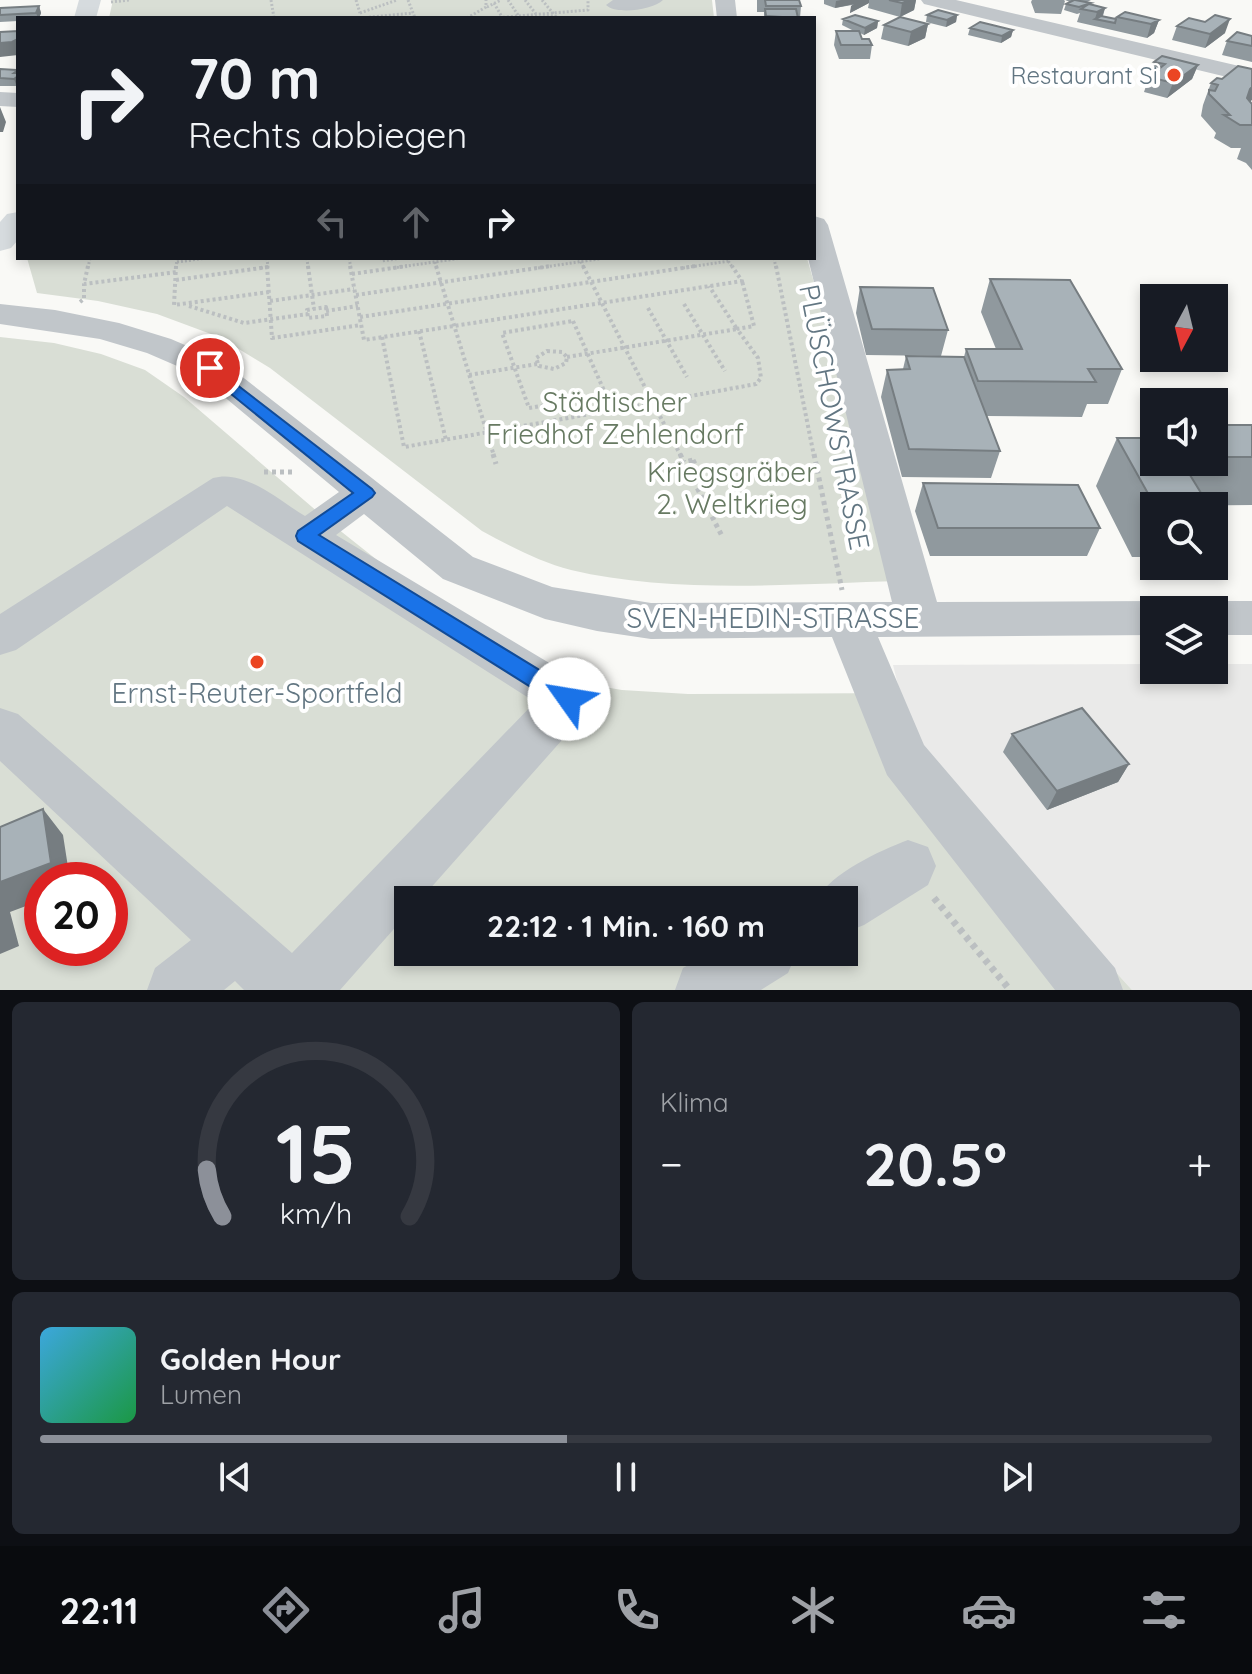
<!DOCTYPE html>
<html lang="de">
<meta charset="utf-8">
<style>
:root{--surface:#171b24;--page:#242831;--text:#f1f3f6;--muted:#9ea1a6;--line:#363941;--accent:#8c9099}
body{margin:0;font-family:Quicksand,sans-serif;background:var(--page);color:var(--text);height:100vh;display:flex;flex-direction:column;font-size:30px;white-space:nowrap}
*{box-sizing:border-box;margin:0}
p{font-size:26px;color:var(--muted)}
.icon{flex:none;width:44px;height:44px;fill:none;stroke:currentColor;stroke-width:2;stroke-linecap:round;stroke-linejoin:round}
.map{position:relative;height:990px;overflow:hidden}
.details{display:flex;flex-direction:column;gap:12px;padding:12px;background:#0d0f14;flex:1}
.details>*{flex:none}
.top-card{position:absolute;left:16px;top:16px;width:800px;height:244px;border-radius:0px;box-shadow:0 4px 12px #0003;background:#171b24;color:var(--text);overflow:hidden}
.needle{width:52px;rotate:187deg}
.fabs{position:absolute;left:1140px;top:284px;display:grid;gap:16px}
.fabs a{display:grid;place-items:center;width:88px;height:88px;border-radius:0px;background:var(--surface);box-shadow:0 4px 12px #0003;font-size:40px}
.speed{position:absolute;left:24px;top:862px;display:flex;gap:16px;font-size:40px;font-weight:700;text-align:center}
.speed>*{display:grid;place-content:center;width:104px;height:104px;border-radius:50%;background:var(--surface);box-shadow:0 4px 12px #0003;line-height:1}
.speed .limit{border:12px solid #d22;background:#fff;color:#111}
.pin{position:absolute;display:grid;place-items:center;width:68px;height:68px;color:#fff;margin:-34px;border:4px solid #fff;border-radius:50%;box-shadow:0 2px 8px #0007}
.me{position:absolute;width:88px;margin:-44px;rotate:302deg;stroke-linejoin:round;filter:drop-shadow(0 0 6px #0008)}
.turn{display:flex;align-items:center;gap:28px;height:168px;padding:0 40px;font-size:36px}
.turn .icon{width:104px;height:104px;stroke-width:2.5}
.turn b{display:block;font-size:56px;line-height:68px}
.lanes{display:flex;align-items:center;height:76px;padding:0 40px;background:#0003;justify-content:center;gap:40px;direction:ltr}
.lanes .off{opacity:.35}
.big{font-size:60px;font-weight:700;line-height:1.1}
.details .tile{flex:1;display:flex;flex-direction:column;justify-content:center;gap:12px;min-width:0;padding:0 28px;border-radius:12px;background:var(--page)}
.details .dial{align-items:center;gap:0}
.dial svg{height:208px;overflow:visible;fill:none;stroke:var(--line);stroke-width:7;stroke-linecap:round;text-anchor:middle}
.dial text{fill:var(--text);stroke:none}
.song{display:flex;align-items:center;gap:24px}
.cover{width:96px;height:96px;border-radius:12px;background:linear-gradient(135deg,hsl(200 70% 55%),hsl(140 70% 35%))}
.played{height:8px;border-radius:4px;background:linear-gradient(90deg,var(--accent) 45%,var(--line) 45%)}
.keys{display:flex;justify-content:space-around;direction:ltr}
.heat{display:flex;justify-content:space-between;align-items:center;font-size:44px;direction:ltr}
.details .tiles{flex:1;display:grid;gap:12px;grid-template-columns:1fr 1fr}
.tile:last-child{grid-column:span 2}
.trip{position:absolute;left:394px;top:886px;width:464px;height:80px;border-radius:0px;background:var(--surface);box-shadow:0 4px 12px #0003;font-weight:700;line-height:80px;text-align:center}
.dock{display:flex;height:128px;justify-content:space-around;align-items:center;background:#090b0e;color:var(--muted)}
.dock .icon{width:56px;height:56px}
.dock .current{color:var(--accent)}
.dock b{font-size:36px;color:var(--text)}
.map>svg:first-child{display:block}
.built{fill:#eaeae9}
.green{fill:#d9ded5;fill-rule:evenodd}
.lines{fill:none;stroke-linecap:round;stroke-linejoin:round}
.path-far3{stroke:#bbbfc1;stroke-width:3;stroke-dasharray:2 2;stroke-linecap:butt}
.path-far2{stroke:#bbbfc1;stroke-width:4;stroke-dasharray:3 3;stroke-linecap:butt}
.path-far1{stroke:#bbbfc1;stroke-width:5;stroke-dasharray:4 4;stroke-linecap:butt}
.path{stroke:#bbbfc1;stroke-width:7;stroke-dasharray:5 5;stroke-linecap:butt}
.minor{fill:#c1c6ca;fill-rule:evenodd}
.major{fill:#d6dbde;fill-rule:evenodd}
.wall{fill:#90999e}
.shaded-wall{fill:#767d81}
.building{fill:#a8b2b8;stroke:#767d81;stroke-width:2}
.route{fill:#1a73e8;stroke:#114b97;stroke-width:2}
.poi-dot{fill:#eb4623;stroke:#fff;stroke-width:3}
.labels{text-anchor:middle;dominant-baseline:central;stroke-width:8;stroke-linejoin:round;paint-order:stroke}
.far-poi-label{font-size:24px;fill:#627682;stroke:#fff;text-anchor:end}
.park-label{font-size:28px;fill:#677a62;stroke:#fff}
.street-label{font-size:28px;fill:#627682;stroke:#fff}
.poi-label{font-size:28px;fill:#627682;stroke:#fff}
</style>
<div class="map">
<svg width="1252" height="990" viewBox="0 0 1252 990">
<rect width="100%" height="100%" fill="#f9f9f6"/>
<path class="built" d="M1154 664V670H1214V664H1252V990H1132L946 785 925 753 902 701 893 665Z"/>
<path class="green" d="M113 0H712L714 18H109Z
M27 258H807L899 581C796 584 671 594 571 570 540 562 510 546 482 531L270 368 219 337 157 314 98 301 37 293Z
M0 337 54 343 101 354 145 370 184 397 333 525 488 648 539 676 622 690 688 694 900 693 912 729 946 785 1132 990H0ZM42 880H110V948H42ZM408 900H844V952H408Z"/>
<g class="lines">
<path class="path-far3" d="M271 0 274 18
M356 0 360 13
M408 0 415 18
M508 0 518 15
M525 0 536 14
M542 0 557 18
M111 2 130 0
M494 3 502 17
M487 7 501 0
M360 13 397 0
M361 18 413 13
M467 18 486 7V0
M495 18 588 10V0
M535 18 555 16
M267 258 268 268
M307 258 308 268
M349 258 351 268
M381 258 382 261 402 258
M434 258 437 268
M579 258 584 268
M726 258 733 268
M774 258 776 268
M177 262 207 258
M88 268 90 258
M176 268 177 258
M261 268 268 267
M393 268 462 258
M538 268 605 258
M683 268 729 261"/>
<path class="path-far2" d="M88 266 84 284 177 272
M176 266 174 305 269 292
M267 266 272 338 361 325
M308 266 314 309
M350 266 364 340 742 281 732 266
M436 266 494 456
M776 266 814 456
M352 274 407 266
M176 280 268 267
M356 295 551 266
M270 301 354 289
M80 302 84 299V284
M684 304 725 371
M189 306 244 323 308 314
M326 307 327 316 308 318 307 310Z
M648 308 687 377
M326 311 358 306
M360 317 696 266
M573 321 606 395 529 408 502 333Z
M419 331 446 440
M382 337 404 447 653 403 583 266
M547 351 562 352 567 357 566 363 554 369 539 366 536 358Z
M567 357 737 329 709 286
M469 375 537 364
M681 456 653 403 756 384 761 378 758 358 737 329 754 326 742 281"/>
<path class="path-far1" d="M493 454 496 464
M680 454 684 462
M814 454 842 590
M693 460 699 472 682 475 676 464Z
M264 472H294
M690 474 722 536"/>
<path class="path" d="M934 898 1010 990"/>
<path class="minor" d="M613 0H663C653 10 616 15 606 5Z
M715 0H735L737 18H717Z
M921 0H956L1252 69V83L924 4Z
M0 92 18 93V107L0 106Z
M814 216 824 219 828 225 937 602 1154 601 1170 606 1172 610H1154V635L878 637 924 745 1115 968 1123 990H1055L887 775 832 637 651 639 597 631 545 619 443 579 364 514 336 535 586 685 593 699 586 713 420 900H408V913L340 990H244L235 981 224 990H147L155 968 191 940 0 761V708L18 714 292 953 535 702 227 506 16 650 0 655V614L213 478C245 469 278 500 305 516L339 492 198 375 147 353 100 339 0 324V304L55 310 119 323 171 339 222 361 473 557 552 587 651 603 892 602 808 258H814Z
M1214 601H1252V635H1214V610H1196L1198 606Z
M908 840 928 847 936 866 928 885 864 925 844 933V900H817C829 874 881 850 908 840Z
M711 952H797L788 973 761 990H675L683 968Z"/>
<path class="major" d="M79 0H101L96 18H74Z
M18 212V240L11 248 0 251V222L7 214Z"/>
</g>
<path class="wall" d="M757 0H799L801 6 800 18H764V12H757Z
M824 0H916L914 10 900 17 868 8 869 3 850 13 852 5 835 8 824 4Z
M1032 0H1064L1065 1 1061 14 1035 13 1031 2Z
M1065 0H1091L1087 2 1090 4 1105 8 1103 16 1116 19 1117 17 1159 20 1154 33 1147 38 1077 22 1080 13 1077 14 1064 10 1066 4 1070 2Z
M39 6 41 13 39 18H18V21L0 22V8Z
M927 15H957L956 22 946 27 926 22Z
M843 19 878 21 877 28 864 35 860 33 862 39 872 45 870 59H839L834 45 836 31H854L842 25Z
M1205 22 1225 33 1205 48 1172 40 1177 26Z
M928 24 925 38 908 46 881 39 884 25Z
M970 28 1013 30 1011 37 1001 43 968 35Z
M1252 36V62L1222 55 1227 41Z
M1154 62 1198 65 1192 79 1167 98 1144 92Z
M0 69 18 70V86H0Z
M1217 78 1252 104V170L1246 163 1237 159 1241 148H1231L1214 138 1216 133 1201 116 1203 105 1211 83Z
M990 279 1122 369 1108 404H1087L1082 417 987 416 1000 451 991 478 902 477 881 397 887 370 903 369 906 356 964 357 966 349H996L981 312Z
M860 287 948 330 941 356 866 355 856 313Z
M1146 425H1154V462H1214V425H1252V505L1154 506V557H1132L1096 486 1117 438H1140Z
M923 483 1100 528 1087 556H930L915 511Z
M1012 734 1129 764 1118 782 1047 810 1003 752Z"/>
<path class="shaded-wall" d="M841 0H869V3L850 13 851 6 854 4 835 8 836 1Z
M910 0H916L914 10 900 17 902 3Z
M39 6 41 13 39 18H38L36 13Z
M1105 8 1101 20 1095 19 1093 26 1097 12Z
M957 15 956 22 946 27 947 20Z
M1230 19 1225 33 1205 48 1210 34Z
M1159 20 1154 33 1147 38 1151 24Z
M878 21 877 28 864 35 865 28Z
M928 24 925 38 908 46 911 32Z
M1013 30 1011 37 1001 43 1002 36Z
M18 34V55L0 57V43Z
M1198 65 1192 79 1167 98 1173 83Z
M18 70V86L17 87 14 79V73Z
M1252 87V100L1240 111 1250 89Z
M0 107 6 122 3 132H0Z
M1129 764 1118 782 1047 810 1057 791Z
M43 809 63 835 70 880H42V900L10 912 19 946 0 954V882Z"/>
<path class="building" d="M765 0H799L801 6H766Z
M889 0H910L902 3Z
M1074 0H1075L1091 3 1079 7 1066 4Z
M1089 4 1105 8 1097 12 1081 9Z
M39 6 36 13 0 15V8Z
M765 9H796L798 18 766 16Z
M938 10 957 15 947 20 927 15Z
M1125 12 1159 20 1151 24 1117 17Z
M855 15 878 21 865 28 843 19Z
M1215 15 1230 19 1210 34 1177 26 1189 18 1205 22Z
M1101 16 1116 19 1115 23 1095 19Z
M900 17 928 24 911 32 884 25Z
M980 22 1013 30 1002 36 970 28Z
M18 31V39L12 42 0 43V32Z
M836 31H859L862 39H869L872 45H841Z
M1237 32 1252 36V46L1227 41Z
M1162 56 1198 65 1173 83 1149 77 1165 64 1154 62Z
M1238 66 1252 69V87L1250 89 1247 98 1252 104V125H1240L1224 115H1230L1209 94V90L1215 91 1218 85 1211 83 1217 78 1222 79Z
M0 69 18 70 14 73H18V76L14 79 0 78Z
M990 279 1070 280 1122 369H1088L1096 382 978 381 966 349H1022Z
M860 287 933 288 948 330 872 329Z
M906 356 964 357 1000 451 909 449 887 370 910 369Z
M1146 425H1154V462H1182L1209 506H1155L1117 438H1153Z
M1214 425H1252V457H1214Z
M923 483 1078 485 1100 528H938Z
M1082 708 1129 764 1057 791 1012 734Z
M43 809 51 863 0 882V827Z"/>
<path class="route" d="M210 364 372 489 375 493 372 497 319 535 577 693 580 699 577 706 569 708 561 706 298 541 296 536 298 531 353 493 204 372V365Z"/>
<g class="poi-dot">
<circle cx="1174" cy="75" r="8"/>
<circle cx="257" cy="662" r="8"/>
</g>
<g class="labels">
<g class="far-poi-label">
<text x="1158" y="75">Restaurant Si</text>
</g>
<g class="park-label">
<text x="615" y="401">Städtischer<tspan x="615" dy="32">Friedhof Zehlendorf</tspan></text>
<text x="732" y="471">Kriegsgräber<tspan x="732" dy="32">2. Weltkrieg</tspan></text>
</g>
<g class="street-label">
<text transform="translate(835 417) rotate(79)">PLÜSCHOWSTRASSE</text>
<text x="773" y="617">SVEN-HEDIN-STRASSE</text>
</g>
<g class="poi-label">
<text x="257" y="692">Ernst-Reuter-Sportfeld</text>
</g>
</g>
</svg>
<div class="fabs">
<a><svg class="needle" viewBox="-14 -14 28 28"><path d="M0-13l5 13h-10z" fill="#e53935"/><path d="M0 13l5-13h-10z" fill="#9ea1a6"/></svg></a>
<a><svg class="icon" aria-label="sound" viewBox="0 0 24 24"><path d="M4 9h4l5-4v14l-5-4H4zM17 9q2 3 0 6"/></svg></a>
<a><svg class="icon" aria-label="search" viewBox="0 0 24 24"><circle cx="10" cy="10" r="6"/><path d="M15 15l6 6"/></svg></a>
<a><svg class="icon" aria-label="layers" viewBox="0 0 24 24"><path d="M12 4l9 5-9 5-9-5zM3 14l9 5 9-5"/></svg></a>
</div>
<div class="speed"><div class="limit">20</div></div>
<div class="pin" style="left:210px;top:368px;background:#d93025"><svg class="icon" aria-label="arrive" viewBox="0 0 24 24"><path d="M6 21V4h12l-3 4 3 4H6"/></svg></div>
<svg class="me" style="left:569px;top:699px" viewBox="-20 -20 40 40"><circle r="19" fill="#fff"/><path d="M0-13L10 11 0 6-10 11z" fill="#1a73e8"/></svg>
<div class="trip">22:12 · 1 Min. · 160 m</div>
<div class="top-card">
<div class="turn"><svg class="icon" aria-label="right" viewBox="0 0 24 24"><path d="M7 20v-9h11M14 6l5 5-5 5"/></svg><div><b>70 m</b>Rechts abbiegen</div></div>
<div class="lanes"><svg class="icon off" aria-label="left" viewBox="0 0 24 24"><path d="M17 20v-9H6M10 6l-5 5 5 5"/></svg><svg class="icon off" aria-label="ahead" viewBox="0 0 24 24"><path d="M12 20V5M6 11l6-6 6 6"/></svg><svg class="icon" aria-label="right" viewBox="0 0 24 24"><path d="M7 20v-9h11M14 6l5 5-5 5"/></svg></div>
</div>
</div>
<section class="details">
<div class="tiles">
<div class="tile dial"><svg viewBox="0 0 100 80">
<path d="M14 69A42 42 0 1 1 86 69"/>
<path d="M14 69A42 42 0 0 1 8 51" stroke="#8c9099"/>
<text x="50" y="56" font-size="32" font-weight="700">15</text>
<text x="50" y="72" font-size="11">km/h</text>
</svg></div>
<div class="tile"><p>Klima</p>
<div class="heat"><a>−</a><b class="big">20.5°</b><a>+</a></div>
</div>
<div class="tile">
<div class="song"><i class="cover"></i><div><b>Golden Hour</b><p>Lumen</p></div></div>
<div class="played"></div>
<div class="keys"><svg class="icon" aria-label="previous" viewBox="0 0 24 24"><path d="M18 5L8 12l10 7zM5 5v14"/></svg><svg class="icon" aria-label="pause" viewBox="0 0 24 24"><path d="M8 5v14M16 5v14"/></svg><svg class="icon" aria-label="next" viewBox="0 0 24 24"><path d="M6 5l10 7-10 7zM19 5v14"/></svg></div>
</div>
</div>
</section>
<nav class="dock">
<b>22:11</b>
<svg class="icon current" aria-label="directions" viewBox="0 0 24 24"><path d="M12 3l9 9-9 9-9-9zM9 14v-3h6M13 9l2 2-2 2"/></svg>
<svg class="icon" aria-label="music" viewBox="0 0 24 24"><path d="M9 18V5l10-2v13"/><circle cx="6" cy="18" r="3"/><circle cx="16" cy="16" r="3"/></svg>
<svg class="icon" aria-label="phone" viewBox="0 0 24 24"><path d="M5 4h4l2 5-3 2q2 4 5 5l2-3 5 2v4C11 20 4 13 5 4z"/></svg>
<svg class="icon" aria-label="climate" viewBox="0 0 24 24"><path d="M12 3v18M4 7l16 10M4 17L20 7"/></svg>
<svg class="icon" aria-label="car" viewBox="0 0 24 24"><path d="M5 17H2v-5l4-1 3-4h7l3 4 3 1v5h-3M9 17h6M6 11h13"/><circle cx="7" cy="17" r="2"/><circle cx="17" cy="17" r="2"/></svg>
<svg class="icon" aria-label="filters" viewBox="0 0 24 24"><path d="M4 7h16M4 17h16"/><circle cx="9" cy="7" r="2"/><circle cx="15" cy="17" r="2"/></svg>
</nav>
